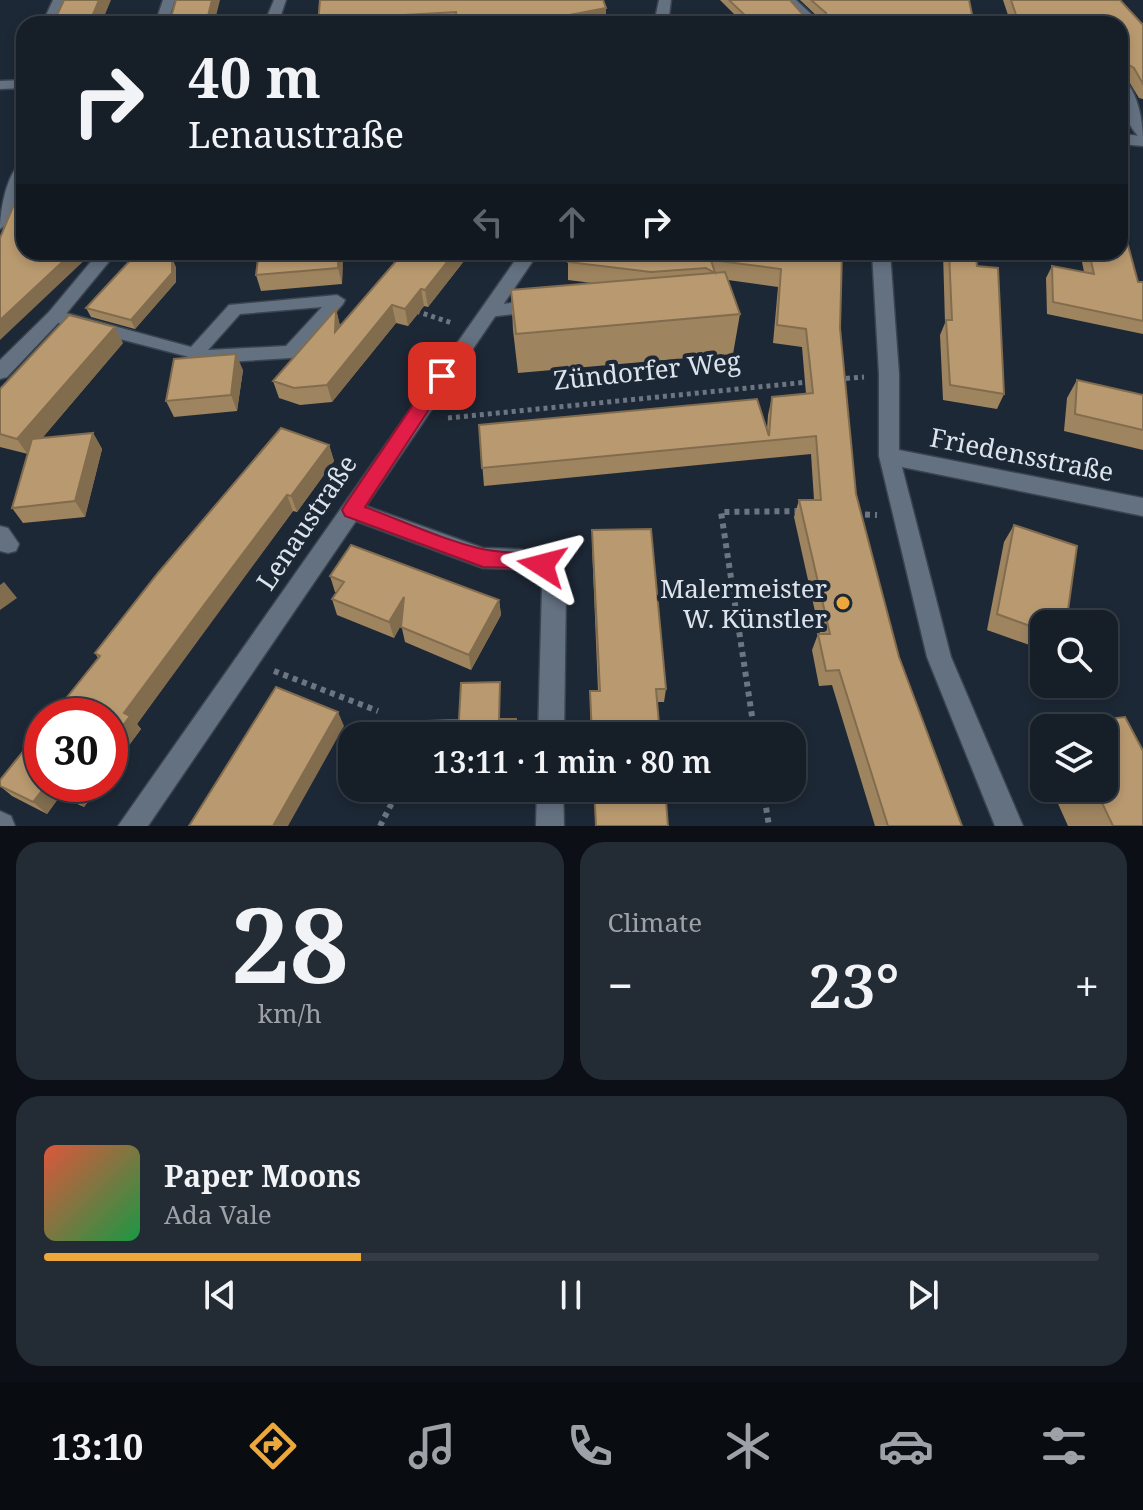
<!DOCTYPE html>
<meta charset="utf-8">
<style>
:root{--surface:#161e28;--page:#232b34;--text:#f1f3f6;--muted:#9ea2a8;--line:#353c45;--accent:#eda83b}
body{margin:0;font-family:"Noto Serif",serif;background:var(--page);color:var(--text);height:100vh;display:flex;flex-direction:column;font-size:30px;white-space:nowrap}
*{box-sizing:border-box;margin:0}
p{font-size:26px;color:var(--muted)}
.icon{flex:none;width:44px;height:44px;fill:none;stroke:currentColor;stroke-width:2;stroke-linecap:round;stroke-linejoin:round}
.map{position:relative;height:826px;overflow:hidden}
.drawer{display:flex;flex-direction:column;gap:16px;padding:16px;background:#0c1016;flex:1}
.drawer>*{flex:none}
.hud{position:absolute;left:16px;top:16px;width:1112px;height:244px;border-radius:24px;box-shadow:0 4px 12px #0003,0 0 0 2px var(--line);background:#161e28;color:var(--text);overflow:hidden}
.controls{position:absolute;left:1030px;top:610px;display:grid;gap:16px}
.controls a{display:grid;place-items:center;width:88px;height:88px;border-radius:16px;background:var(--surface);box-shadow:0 4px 12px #0003,0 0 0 2px var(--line);font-size:40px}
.speed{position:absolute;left:24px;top:698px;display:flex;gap:16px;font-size:40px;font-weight:700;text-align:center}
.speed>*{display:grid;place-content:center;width:104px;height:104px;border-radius:50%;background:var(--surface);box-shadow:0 4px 12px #0003,0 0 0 2px var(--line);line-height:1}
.speed .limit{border:12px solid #d22;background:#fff;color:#111}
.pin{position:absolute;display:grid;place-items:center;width:68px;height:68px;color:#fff;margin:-34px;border-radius:16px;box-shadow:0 4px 12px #0006}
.me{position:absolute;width:88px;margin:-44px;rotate:279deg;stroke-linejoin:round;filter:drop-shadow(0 0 6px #0008)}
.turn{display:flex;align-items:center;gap:28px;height:168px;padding:0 40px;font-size:36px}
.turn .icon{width:104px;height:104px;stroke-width:2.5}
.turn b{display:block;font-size:56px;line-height:68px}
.lanes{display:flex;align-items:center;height:76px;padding:0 40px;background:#0003;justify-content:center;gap:40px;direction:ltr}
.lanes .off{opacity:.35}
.big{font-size:60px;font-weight:600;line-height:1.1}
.drawer .tile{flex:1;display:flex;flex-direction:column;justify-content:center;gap:12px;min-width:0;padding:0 28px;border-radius:24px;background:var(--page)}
.drawer .dial{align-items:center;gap:0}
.dial b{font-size:104px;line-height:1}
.song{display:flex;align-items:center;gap:24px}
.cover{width:96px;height:96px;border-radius:12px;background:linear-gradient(135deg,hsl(10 70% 55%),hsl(140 70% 35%))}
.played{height:8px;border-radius:4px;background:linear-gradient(90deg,var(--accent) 30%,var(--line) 30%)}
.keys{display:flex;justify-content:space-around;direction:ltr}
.heat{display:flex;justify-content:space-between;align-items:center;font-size:44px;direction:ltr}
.drawer .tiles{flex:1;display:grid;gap:16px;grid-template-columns:1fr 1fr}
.tile:last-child{grid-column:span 2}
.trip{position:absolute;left:338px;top:722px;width:468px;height:80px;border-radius:24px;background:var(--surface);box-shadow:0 4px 12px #0003,0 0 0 2px var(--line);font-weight:600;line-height:80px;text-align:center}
.tab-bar{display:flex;height:128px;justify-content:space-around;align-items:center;background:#090c10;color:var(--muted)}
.tab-bar .icon{width:56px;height:56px}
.tab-bar .on{color:var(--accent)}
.tab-bar b{font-size:36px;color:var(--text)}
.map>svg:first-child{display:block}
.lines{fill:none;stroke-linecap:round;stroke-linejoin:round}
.lane-casing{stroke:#3a434f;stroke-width:3}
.street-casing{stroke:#3a434f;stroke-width:3}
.path-far1{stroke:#6c7682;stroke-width:5;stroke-dasharray:4 4;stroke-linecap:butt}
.path{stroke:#6c7682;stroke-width:6;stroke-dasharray:5 5;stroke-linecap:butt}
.lane{fill:#647181;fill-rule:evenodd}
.street{fill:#647181;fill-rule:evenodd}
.wall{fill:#9f8460}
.shaded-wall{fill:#826c4e}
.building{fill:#b99a70;stroke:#826c4e;stroke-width:2}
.route{fill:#e11d48;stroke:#92132f;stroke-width:2}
.poi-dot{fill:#eda83b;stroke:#1d2836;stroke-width:3}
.labels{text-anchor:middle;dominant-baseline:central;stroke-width:8;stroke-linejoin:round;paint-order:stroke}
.street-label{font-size:26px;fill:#dce3ec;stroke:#1d2836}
.poi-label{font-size:26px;fill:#dce3ec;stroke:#1d2836;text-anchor:end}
</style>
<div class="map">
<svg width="1143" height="826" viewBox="0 0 1143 826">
<rect width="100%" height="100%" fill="#1d2836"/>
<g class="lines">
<g class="lane-casing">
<path id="lane" d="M53 0H65L54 24H42Z
M163 0H175L167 24H155Z
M1120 77C1137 86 1143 121 1143 139 1126 131 1120 95 1120 77Z
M24 161C24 178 17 221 0 229 0 211 7 169 24 161Z
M337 295 345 300 343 304 297 356 291 358 212 363 55 322 47 316 55 310 191 347 229 305ZM322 307 286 346 208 350 240 314Z
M534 301 540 303 542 307 540 311 489 317 481 311 489 305Z"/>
</g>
<g class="street-casing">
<path id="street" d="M274 0H286L278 24H264Z
M659 0H671L668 24H654Z
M783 0H796L822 24H807Z
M24 80V88L0 89V81Z
M1120 134 1143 136V146L1120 144Z
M99 252H117L61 320 7 377 0 379V360L49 312Z
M521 252H539L366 506 483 548 520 549 550 558 566 587 564 736H538L542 588 534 573 520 569 483 568 356 521 148 826H118Z
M872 252H890L899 374V450L1143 498V516L902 467 951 657 1023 826H995L927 657 879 456V374Z
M0 526 8 528 19 544 16 551 8 553 0 551Z
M537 788H563L564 826H536Z
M0 811 11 816 15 826H0Z"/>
</g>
<path class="path-far1" d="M416 311 452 323
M838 379 864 377
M448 418 808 382"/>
<path class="path" d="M855 514 877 515
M274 671 378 711
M755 736 721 512 801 511
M763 788 769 826
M380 826 399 789"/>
<use href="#lane" class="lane"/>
<use href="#street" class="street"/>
</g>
<path class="wall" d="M320 0 606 8V19L441 24H318Z
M720 0H790L806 18H819L800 0H969L974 24H744Z
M1003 0H1120L1143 25V99L1139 98 1128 80 1124 77V85L1120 94V24H1011Z
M259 252H343L342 284 261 291 256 275Z
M404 252H471L428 307 424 306 408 326 396 323 332 402 300 405 279 398 273 381 336 309 340 326Z
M842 252 840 328 856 494 899 657 962 826H875L832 685 819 686 812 650 818 634H820L794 517 799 500H814L811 454 484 486 479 425 767 429 768 415 772 397 806 394 802 347 773 343 778 287 728 280 740 314 733 354 518 373 513 330 511 290 592 283 568 280V262Z
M943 252H975L1004 394 997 409 943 400 940 335 945 323Z
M1080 252H1120L1138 282H1143V334L1047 314 1046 278 1052 266 1084 272Z
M176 267V282L135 329 91 317 86 308Z
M123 343 42 438 93 433 102 449 85 517 23 523 12 508 28 454 0 447V389Z
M243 370 237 411 174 417 166 401Z
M1077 380 1143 395V450L1064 431 1067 398Z
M329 445 334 461 297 512 293 511 209 624 137 724 141 729 110 771V716L98 658 95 653Z
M1014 525 1044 624V650L987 630 1004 542Z
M592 530 666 689 664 702H657L660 736H591L590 691H598L592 545Z
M330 576 499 600 501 615 471 670 405 642 401 624 394 638 337 615 332 599 337 592H335Z
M1125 717 1143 751V826H1068L1051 788H1104V728H1061L1065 724Z
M1044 747V772L1037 755Z
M0 780 42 784H101L84 807 60 796 47 814 12 796 0 786Z"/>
<path class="shaded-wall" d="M99 0H111L101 24H89Z
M212 0H220L214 24H206Z
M606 8V19L580 24H522Z
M73 252H88L90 255 0 340V320Z
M338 252H343L342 284 338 268Z
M455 252H471L428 307 425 290Z
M172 258 176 267V282L135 329 131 320Z
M421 289 424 306 408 326 405 309Z
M392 305 396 323 332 402 327 385Z
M336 309 340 326 335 332Z
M115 327 123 343 28 455 17 439Z
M236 354 243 370 237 411 231 395Z
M93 433 102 449 85 517 75 501Z
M329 445 334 461 297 512 291 496Z
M287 495 293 511 137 724 141 729 110 771V743L124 713Z
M4 582 17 598 0 610V585Z
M404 597 408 613 394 638 389 622Z
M499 600 501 615 471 670 469 655Z
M338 712 344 726 288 826H273Z
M47 784 60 796 47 814 33 802Z
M79 784H101L84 807 71 795Z"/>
<path class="building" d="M64 0H99L89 24H53Z
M176 0H212L206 24H169Z
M320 0H603L606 8 522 24H457L456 12 370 17V24H318Z
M729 0H790L806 18H826V13L811 0H969L974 24H888V20H823V24H754Z
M1011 0H1120L1143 25V84L1134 68 1125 63 1124 85H1120V24H1019Z
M24 180V252H73L0 320V238Z
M1120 216 1138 282H1143V321L1053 302 1052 266 1094 274 1089 252H1120Z
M138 252H146L172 258V273L131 320 86 308Z
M259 252H338V268L256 275Z
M404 252H455L425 290 421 289 405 309 392 305 327 385 294 388 273 381 336 309 335 332Z
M571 252H842L840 328 856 494 899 657 962 826H888L839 670 826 671 818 634H830L799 500H821L816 436 482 468 479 425 757 399 769 436 772 397 813 393 806 329 777 325 781 269 711 260 715 273 706 268 651 272 568 262Z
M949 252H975L977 266 998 268 1004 394 950 385 946 320H952Z
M725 272 740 314 516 334 511 290Z
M69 315 115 327 17 439 0 434V389Z
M236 354 231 395 166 401 174 359Z
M1077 380 1143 395V430L1075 414Z
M281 428 329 445 291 496 287 495 201 609 124 713 130 716 110 743V716H52L100 656 95 653 158 573Z
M93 433 75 501 12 508 32 439Z
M1014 525 1077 546 1066 624H1044V631L997 614Z
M651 529 666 689H656L660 736H592L590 691H600L592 530Z
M351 545 499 600 469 655 401 627 404 597 389 622 332 599 344 582 330 576Z
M500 682 499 719H516L515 736H393L394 722 459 720 461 683Z
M276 687 338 712 273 826H189Z
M1125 717 1143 751V826H1113L1095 788H1104V728H1067L1065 724Z
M42 728V784H47L33 802 0 786V780Z
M48 784H79L71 795Z
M594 788H665L668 826H596Z"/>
<path class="route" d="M442 369 451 376 365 507C403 521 443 540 482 549 505 554 527 551 550 559L553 565 550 572 542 574 520 568 483 567 345 516 342 510 345 505 436 371Z"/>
<circle class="poi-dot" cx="843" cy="603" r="8"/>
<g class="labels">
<g class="street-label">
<text transform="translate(647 370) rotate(-6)">Zündorfer Weg</text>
<text transform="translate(1022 454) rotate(11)">Friedensstraße</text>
<text transform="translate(306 522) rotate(-56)">Lenaustraße</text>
</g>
<g class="poi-label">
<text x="827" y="588">Malermeister<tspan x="827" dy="30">W. Künstler</tspan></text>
</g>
</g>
</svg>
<div class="controls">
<a><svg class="icon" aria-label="search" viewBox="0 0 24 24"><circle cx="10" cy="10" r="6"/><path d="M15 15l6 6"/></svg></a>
<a><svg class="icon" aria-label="layers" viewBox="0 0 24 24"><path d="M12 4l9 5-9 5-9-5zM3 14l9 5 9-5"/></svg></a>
</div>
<div class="speed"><div class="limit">30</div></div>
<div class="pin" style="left:442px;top:376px;background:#d93025"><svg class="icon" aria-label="arrive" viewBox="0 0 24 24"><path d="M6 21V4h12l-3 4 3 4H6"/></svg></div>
<svg class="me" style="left:542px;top:565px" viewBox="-20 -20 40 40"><path d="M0-17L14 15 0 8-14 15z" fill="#e11d48" stroke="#fff" stroke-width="4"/></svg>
<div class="trip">13:11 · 1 min · 80 m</div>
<div class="hud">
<div class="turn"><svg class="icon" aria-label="right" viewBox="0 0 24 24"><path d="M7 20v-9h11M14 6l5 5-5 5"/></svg><div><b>40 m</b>Lenaustraße</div></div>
<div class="lanes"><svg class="icon off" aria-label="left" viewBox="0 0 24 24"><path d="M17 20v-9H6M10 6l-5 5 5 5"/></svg><svg class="icon off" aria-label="ahead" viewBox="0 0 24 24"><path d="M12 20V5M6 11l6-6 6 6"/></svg><svg class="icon" aria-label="right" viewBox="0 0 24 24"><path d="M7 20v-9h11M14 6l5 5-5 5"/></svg></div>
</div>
</div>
<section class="drawer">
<div class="tiles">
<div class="tile dial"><b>28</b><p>km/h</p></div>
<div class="tile"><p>Climate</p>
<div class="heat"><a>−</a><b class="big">23°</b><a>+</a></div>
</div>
<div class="tile">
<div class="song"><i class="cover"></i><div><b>Paper Moons</b><p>Ada Vale</p></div></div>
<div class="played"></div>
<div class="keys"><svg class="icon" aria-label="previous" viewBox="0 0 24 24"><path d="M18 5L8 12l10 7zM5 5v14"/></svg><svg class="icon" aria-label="pause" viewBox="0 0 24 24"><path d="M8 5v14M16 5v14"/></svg><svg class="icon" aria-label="next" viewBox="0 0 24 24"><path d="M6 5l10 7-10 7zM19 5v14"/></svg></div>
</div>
</div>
</section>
<nav class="tab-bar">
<b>13:10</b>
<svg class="icon on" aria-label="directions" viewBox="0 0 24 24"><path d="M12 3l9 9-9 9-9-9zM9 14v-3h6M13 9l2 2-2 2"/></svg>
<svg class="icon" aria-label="music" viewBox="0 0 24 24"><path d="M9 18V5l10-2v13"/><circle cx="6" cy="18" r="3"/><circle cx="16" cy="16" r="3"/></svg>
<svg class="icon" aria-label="phone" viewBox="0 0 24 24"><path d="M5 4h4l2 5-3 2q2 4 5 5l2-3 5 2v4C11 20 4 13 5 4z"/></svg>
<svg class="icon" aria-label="climate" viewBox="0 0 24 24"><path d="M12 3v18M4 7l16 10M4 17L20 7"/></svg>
<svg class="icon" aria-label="car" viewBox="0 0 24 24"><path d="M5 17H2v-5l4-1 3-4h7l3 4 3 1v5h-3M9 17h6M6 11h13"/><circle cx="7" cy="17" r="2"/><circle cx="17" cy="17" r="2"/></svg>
<svg class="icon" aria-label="filters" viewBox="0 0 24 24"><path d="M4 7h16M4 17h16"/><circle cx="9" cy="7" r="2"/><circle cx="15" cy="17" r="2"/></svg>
</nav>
